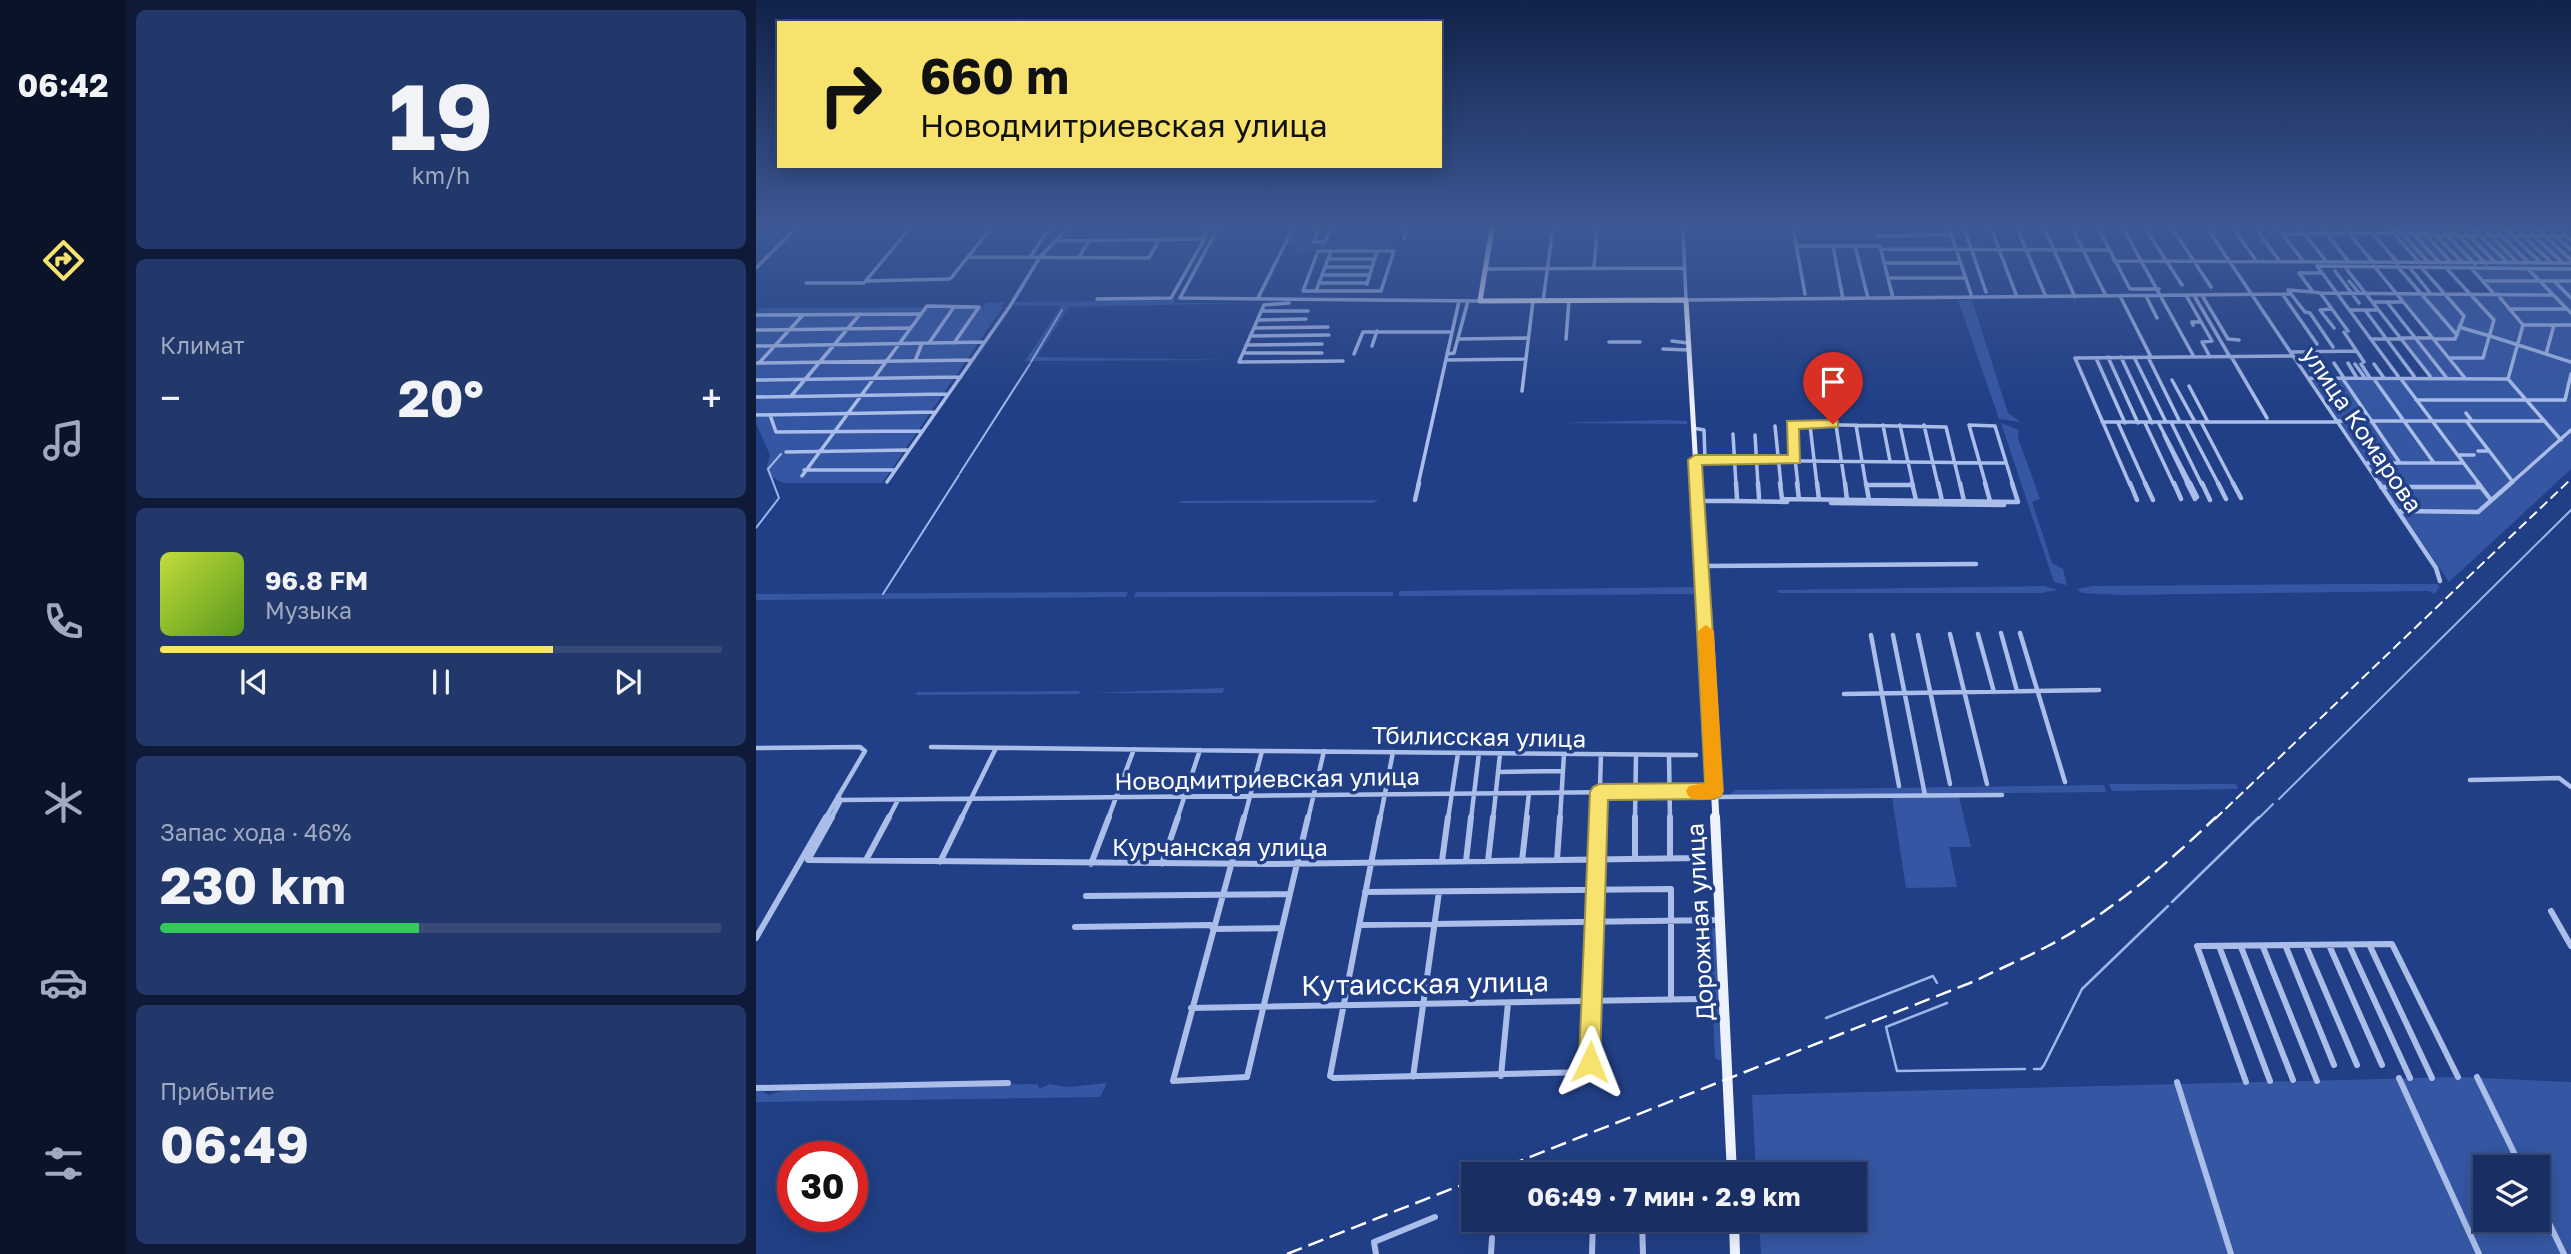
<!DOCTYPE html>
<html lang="ru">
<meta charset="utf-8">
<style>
:root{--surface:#192f64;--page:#22376a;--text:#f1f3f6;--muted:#9fa9bf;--line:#374a78;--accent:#f6e26c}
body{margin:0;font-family:"Golos Text",sans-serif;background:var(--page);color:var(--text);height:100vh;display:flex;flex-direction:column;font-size:26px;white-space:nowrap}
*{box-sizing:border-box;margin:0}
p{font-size:23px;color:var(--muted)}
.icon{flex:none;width:38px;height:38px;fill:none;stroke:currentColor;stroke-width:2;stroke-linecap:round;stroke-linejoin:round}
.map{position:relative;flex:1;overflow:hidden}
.side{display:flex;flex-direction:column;gap:10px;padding:10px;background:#0e1a37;width:630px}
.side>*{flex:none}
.top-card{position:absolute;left:21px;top:21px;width:665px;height:147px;border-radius:0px;box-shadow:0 4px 18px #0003,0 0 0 2px var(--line);background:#f6e26c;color:#111;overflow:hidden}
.tools{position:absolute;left:1717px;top:1155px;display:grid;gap:14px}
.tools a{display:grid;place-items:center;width:77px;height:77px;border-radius:0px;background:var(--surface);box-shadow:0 4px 18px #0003,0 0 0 2px var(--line);font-size:35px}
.speed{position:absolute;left:21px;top:1141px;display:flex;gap:14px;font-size:35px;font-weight:700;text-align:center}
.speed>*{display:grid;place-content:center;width:91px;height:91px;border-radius:50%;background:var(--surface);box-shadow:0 4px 18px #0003,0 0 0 2px var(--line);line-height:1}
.speed .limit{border:10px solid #d22;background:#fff;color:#111}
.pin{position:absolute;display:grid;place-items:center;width:60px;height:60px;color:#fff;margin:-72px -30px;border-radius:50% 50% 50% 0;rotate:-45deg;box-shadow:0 0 7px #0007}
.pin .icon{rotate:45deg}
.me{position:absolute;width:77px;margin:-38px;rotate:2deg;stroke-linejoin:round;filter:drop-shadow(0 0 5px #0008)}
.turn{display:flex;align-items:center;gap:24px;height:147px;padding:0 28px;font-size:32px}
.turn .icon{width:91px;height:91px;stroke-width:2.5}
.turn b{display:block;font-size:49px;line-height:60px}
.big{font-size:52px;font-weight:700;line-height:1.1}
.side .tile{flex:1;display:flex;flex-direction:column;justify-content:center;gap:10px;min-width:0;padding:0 24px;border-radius:10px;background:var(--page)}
.side .dial{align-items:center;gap:0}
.dial b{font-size:91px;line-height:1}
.song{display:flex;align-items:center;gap:21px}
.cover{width:84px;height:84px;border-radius:10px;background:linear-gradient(135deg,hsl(70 70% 55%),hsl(90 70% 35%))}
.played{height:7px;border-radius:4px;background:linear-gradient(90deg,var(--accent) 70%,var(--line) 70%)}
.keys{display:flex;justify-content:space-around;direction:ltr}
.heat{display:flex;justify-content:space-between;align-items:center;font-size:38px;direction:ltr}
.charge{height:10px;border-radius:5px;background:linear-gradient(90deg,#34c759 46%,var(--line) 0)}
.trip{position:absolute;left:705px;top:1162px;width:406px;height:70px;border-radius:0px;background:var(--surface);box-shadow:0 4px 18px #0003,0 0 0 2px var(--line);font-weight:700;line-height:70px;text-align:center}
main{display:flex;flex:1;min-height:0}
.tab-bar{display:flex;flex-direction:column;width:126px;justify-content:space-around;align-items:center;background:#0a1328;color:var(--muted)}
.tab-bar .icon{width:49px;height:49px}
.tab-bar .current{color:var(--accent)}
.tab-bar b{font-size:32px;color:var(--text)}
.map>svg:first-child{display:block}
.green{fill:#3557a3;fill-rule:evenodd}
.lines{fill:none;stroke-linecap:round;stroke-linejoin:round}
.stream-far1{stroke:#9eb7eb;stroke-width:2}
.stream{stroke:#9eb7eb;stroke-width:2.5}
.minor-far2{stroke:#abbeea;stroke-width:3.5}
.minor-far1{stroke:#abbeea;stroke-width:4.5}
.minor{stroke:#abbeea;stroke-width:6}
.major-far2{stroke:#eef2fe;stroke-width:5}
.major-far1{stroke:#eef2fe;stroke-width:7}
.major{stroke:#eef2fe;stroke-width:10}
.rail-far1{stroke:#fff;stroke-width:2;stroke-dasharray:10 4.5;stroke-linecap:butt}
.rail{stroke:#fff;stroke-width:2.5;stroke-dasharray:16 7;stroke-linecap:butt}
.route{fill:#f6e26c;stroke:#a09346;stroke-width:2}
.slow{fill:#f59e0b}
.labels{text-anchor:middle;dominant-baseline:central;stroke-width:7;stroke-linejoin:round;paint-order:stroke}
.street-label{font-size:24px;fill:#fff;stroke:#213f86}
.near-street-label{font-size:28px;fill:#fff;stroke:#213f86}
</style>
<main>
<nav class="tab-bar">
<b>06:42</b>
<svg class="icon current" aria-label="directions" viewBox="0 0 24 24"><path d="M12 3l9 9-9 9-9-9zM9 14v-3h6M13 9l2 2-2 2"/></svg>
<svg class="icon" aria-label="music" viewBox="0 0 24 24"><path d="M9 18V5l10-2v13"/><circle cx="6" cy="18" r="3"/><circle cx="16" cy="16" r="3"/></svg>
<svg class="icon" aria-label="phone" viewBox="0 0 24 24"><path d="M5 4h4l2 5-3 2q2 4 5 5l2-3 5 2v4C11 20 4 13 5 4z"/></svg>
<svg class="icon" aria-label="climate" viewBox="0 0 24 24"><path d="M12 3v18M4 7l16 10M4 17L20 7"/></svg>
<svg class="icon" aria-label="car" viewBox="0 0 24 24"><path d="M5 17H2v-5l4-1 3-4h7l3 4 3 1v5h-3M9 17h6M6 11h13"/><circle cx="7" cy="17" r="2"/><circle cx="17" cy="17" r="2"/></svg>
<svg class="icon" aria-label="filters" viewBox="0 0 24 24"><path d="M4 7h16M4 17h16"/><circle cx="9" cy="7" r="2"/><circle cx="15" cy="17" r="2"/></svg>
</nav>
<section class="side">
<div class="tile dial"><b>19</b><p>km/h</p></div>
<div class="tile"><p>Климат</p>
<div class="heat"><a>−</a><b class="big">20°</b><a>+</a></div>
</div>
<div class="tile">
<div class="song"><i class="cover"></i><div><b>96.8 FM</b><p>Музыка</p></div></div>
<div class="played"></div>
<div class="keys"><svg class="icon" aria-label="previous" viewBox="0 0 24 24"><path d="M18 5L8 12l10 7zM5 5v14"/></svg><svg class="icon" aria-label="pause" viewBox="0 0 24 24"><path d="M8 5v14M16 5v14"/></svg><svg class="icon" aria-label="next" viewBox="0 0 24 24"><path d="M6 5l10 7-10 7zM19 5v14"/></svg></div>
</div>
<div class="tile"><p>Запас хода · 46%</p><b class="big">230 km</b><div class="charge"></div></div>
<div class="tile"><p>Прибытие</p><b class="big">06:49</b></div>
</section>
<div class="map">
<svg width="1815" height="1254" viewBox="0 0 1815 1254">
<rect width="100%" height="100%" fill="#213f86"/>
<path class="green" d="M1633 228H1815V469L1693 582 1555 379 1677 378 1647 339 1678 340 1642 295 1741 294 1716 268 1739 267 1736 263 1711 267 1666 264Z
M539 229H542L538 238H557L554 245 635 243V246L643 247H555L548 253 526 252 541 251V245L531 246Z
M419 300 418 303H502L313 307 281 357 477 360 269 361 305 306H257L260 302Z
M1202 300H1216L1252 413 1265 422 1243 419Z
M250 302 244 306 247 307 126 483H28L13 476 10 470 14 455 0 423V311L3 308 227 307 231 303Z
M908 420 931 421V424L801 423Z
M1245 423 1263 430 1262 438 1284 499 1276 502 1296 563 1307 569 1311 585 1298 582Z
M623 500 616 503H423L427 501Z
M1596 584H1681L1684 587 1678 594 1673 591 1364 595 1326 593 1321 589 1337 586Z
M1288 586 1301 590 1286 593H1023L1021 590Z
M945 587 946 594 643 596V591Z
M372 592 370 597 0 600V594Z
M380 592H637V596L378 597Z
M939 595H945L954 756 947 751Z
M468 688 467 693H337Z
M324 691 323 694 160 695 161 692Z
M1353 784H1480L1482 789 1356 791Z
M1348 785 1350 792 971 796 980 790Z
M1136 797H1203L1215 847H1193L1201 887 1150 888Z
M953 925 962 930 967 1054 964 1061 959 1058Z
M1702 1077 1815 1082V1254H1005L1003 1220H1099V1174H1000L996 1095ZM1729 1167H1782V1220H1729Z
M351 1083 344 1097 0 1102V1088L13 1095C31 1087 50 1094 68 1088L281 1084 284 1089 293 1084 313 1087Z"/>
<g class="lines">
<path class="stream-far1" d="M275 362 306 310
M204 473 274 364
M0 528 23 498 12 469 25 454
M127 594 203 475
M1523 799 1815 510
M1502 819 1517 804"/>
<path class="stream" d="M1416 902 1503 817
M1191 1003 1130 1027 1141 1071 1269 1069
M1070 1018 1177 976 1181 983
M1278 1069H1285L1288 1065 1326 989 1412 906"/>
<path class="minor-far2" d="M462 228 424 298 724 301
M563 228 558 242H569L574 228
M1037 228 1049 294
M1193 228 1216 297
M1208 228 1230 292
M1235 228 1261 297
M1261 228 1290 297
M1288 228 1319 297
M1316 228 1350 296
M1342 228 1374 289H1403
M1367 228 1437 355
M1389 228 1426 285
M1416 228 1455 287
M1451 228 1624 485
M1477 228 1499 259
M1499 228 1523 260
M1522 228 1547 261
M1544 228 1570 261
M1566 228 1593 262
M1588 228 1617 262
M1633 228 1664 263
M1641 228 1673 263
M1652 228 1684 263
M1663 228 1696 263
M1673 228 1707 263
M1684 228 1719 264
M1695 228 1730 264
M1706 228 1739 262
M1716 228 1750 261
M1727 228 1761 262
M1738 228 1772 262
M1748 228 1783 261
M1759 228 1795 262
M1770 228 1807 263
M1781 228 1815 260
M1791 228 1815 250
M1802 228 1815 240
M927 231 930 300 1535 294
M1526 234 1637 233
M1617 234 1642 263
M1638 234 1811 236
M1121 236 1195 235
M648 239 651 228
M298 241 445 239 453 228
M1040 246H1124L1137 298
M1077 246 1087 299
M1099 246 1112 298
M1124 249 1353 250
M562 251H638L625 291H547Z
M211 257 393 258 403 240
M274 257 294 228
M323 257 333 241
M573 259H619
M1358 261 1815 263
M1128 263H1204
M1561 266 1815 269
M1561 266 1642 376
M1618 266 1709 378
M1641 266 1701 335
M570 267H616
M1589 267 1674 376
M1665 267 1708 316 1699 339H1678
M0 268 40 228
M838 268 841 228
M1654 268 1675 294
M731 269 929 268
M1691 269 1738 320 1727 358H1693
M1716 269 1738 294
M1772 269 1815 313
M1579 271 1603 303
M1566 273H1543L1557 292 1564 293 1797 295
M567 275H614
M195 278 235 228
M1132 278H1209
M110 281 193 279
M1593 281 1603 293
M1727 281H1815
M1799 282 1815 298
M50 283H108L154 228
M564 283H611
M611 284 621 251
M560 291 575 251
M1535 294 1549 312 1554 313 1577 347
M1535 294 1532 290 1557 292
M1565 294 1592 331
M1741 294 1767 325
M1527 295 1561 344
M1364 296 1395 357
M1390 296 1401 318
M1431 297 1456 341 1446 342 1454 357
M1439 297 1474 357
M1447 297 1472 339 1483 340
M502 298 537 228
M341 299 415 298 449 238
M787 301 797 228
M1616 302H1645
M1631 302 1690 377
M533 303 508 305 483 362 587 361
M1575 309 1564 310 1578 328
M1753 309H1811
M1594 310H1622
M1609 310 1658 376
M505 311H552
M0 315 164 314
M502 320 550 319
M1437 325 1436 322H1445
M1767 325H1815
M1703 327 1734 336
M498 328 572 327
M0 330 153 328
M1588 332 1608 362
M494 336 573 335
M1734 336 1815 362
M1646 338H1676
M704 339 772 338
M810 339 813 300
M1615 339H1645
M916 341 932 343
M853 342H884
M173 343 198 307
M198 343 223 307
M490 345 566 344
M0 346 229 342
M616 346 621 331
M907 349 933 350
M1535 352 1600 351
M487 353H566
M598 354 607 332H696
M691 354 698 353 712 301
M1790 354 1798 325
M1352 357 1382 423
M1365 357 1396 423
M1378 357 1410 422
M1392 357 1424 422
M1340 358 1369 423
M1476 358 1511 418
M690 360 770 359
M159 361 166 343
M1542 361 1564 362 1574 378
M1550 362 1560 378
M0 363 216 360
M3 363 47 315
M1578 363 1588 378
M1592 363 1601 378
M1599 364 1609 378
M1605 364 1614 378
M1618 364 1628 378
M1552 378 1752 379
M1587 379 1644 463
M1618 379 1678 463
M1645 379 1724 485
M1752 379 1805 440
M1752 379 1767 325
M0 380 205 377
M1416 380 1439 422
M1433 386 1452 422
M766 391 777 301
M36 395 104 314
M0 397 192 394
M1660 400H1809L1815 374
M1710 413 1716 421
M0 415 180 412
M14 415 20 432 166 431
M1581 421H1789
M1346 422H1581
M1402 422 1435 485
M1415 422 1446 485
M1430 422 1463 485
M1445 422 1478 485
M1711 422 1757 482
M1362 423 1390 485
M1389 423 1418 485
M1054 425 1061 485
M1080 425 1089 485
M1100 425 1110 485
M1127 425 1134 461
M1144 425 1157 485
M1168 425 1182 485
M1019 426 1025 485
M937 428 948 430 949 460
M977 434 980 485
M999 435 1002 485
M1408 435 1432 485
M1722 451H1733
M30 452 152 450
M1702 455H1718
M939 460 1250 463
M1609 463H1707
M48 470H139
M46 476 171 306 221 307
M131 482 254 306 284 257 312 228
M662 485 703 301
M1042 485 1035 424 1190 427 1204 485
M1230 485 1213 425 1239 426 1257 485
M1374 485 1319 358 1537 356
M1753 485 1815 430"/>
<path class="minor-far1" d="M980 483 981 499
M1002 483 1003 498
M1024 483 1026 499 1262 502 1256 483
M1041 483 1043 499
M1061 483 1063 499
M1089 483 1091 500
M1110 483 1113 500
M1156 483 1160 500
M1182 483 1186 501
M1204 483 1208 501
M1229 483 1234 501
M1374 483 1381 500
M1389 483 1397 500
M1418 483 1425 499
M1431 483 1439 499
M1434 483 1441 497
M1446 483 1454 500
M1462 483 1470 499
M1477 483 1485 498
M1623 483 1680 568 1684 581
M1722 483 1735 500
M1110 485H1157
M1625 487H1724
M659 500 663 483
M943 501H975
M976 501 1031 502
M1075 503 1248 505
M1642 511 1722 512 1755 483
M946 566 1220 564
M1245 633 1261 691
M1264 633 1309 782
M1194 634 1231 784
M1222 634 1238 692
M1115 635 1143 786
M1137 635 1169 795
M1162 635 1194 784
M1088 694 1343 690
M175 747 506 751 488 819
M0 748 104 747 109 751 69 819
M506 751 940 755
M913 755 914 819
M742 772 807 771
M1714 780 1803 778 1815 787
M82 796 85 800 958 791
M959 797 1246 795
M75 819 85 800
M132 819 142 800
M205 819 240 748
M352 819 378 749
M421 819 444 750
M552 819 568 751
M624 819 637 752
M692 819 702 753
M715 819 723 753
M737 819 744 754
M770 819 773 793
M804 819 808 754
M843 819 845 754
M879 819 880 755"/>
<path class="minor" d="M76 817 52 860 519 864 944 858
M488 817 417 1081 491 1077 552 817
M624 817 574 1076 578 1078 833 1072 843 817
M914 817V858
M879 859V817
M110 860 133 817
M801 860 804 817
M686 861 692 817
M710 861 715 817
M732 861 737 817
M766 861 771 817
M184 862 206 817
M335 864 353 817
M406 864 422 817
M609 892 915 889V1000
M330 896 534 894
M1795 911 1815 946
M603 925 964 920
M319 927 455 925 457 929 526 928
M0 938 70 817
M1613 944 1676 1078
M1573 945 1626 1065
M1593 945 1654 1078
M1463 946 1514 1081
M1550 946 1601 1065
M1485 947 1537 1080
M1507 947 1561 1081
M1530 947 1578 1065
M435 1008 944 999
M745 1076 752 1003
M657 1077 683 892
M1721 1077 1765 1167
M1643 1078 1723 1254
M1421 1082 1475 1254
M1490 1082 1441 946 1636 944 1702 1077
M0 1088 252 1083
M1782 1200 1808 1254
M886 1220 887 1254
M620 1254 618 1242 679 1217
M735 1254 736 1238
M836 1254 837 1220"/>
<path class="major-far2" d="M736 228 724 301 930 300 941 485"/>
<path class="major-far1" d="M941 483 960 819"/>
<path class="major" d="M959 817 976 1174
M978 1220 979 1254"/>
<path class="rail-far1" d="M1459 819 1815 479"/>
<path class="rail" d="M731 1174 1219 981C1243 969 1269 958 1292 946 1352 915 1412 863 1460 817
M531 1254 718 1180"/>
</g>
<linearGradient id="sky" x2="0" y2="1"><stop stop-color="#12234a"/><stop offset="0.56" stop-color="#3d5895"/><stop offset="1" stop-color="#3d5895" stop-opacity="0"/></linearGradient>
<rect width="1815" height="404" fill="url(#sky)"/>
<path class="route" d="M1077 420 1082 421V427L1043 429 1044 463 946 465 967 791 965 796 958 799 852 800 844 1062 841 1070 834 1073 826 1070 823 1062 834 792 837 787 843 784 949 783 932 460 939 455H1032L1031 421Z"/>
<path class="slow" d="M950 625 958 631 967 791 965 796C955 800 943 801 933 797L930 791 933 786 949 783 942 631Z"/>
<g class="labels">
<g class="street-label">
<text transform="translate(1607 429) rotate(56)">улица Комарова</text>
<text transform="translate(723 736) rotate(1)">Тбилисская улица</text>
<text transform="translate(511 778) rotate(-1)">Новодмитриевская улица</text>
<text x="464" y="846">Курчанская улица</text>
<text transform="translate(943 922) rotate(-93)">Дорожная улица</text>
</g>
<g class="near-street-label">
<text transform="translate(669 983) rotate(-1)">Кутаисская улица</text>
</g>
</g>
</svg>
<div class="tools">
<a><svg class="icon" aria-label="layers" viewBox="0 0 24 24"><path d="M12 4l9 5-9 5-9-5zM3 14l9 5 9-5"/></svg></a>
</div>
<div class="speed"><div class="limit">30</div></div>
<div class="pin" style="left:1077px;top:424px;background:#d93025"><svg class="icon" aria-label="arrive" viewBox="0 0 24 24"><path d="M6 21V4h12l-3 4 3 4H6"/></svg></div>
<svg class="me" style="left:834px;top:1062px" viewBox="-20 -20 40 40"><path d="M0-17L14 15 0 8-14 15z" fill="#f6e26c" stroke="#fff" stroke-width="4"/></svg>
<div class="trip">06:49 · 7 мин · 2.9 km</div>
<div class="top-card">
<div class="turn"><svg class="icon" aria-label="right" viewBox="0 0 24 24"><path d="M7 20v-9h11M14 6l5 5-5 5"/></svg><div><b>660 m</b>Новодмитриевская улица</div></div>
</div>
</div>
</main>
